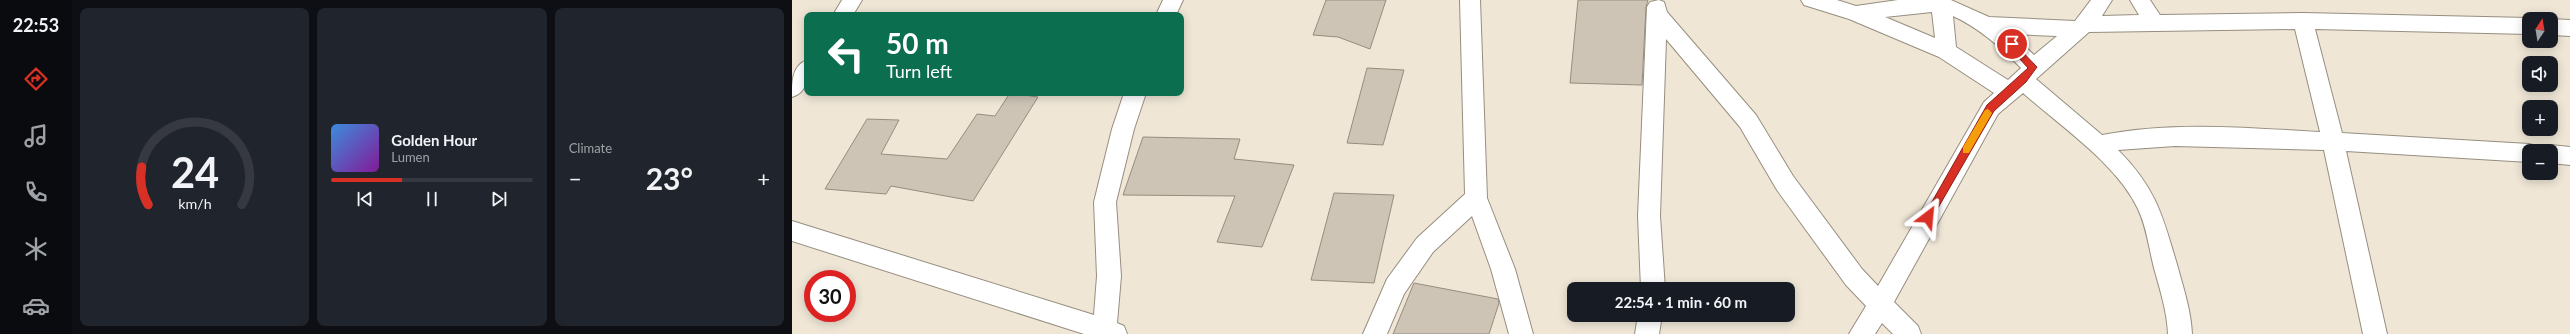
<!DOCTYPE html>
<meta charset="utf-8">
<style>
:root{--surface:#171b24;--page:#20242c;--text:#f1f3f6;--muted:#9ea1a6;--line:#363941;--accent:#d93025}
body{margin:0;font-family:Lato,sans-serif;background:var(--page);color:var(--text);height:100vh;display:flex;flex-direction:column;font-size:15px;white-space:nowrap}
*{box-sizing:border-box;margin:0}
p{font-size:13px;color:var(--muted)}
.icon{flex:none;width:22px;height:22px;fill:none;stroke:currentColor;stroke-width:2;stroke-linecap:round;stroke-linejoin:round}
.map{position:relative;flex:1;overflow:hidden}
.sheet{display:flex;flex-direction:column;gap:8px;padding:8px;background:#0d0f14;width:720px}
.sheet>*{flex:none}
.hud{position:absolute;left:12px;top:12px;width:380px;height:84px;border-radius:8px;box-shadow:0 2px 10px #0003;background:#0b6e4f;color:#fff;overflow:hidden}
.needle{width:26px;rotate:12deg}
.buttons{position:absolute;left:1730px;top:12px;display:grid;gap:8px}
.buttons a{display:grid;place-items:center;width:36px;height:36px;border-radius:8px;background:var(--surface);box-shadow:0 2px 10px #0003;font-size:20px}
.speed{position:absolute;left:12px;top:270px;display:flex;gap:8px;font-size:20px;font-weight:700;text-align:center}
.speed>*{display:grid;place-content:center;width:52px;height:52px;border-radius:50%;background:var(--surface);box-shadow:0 2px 10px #0003;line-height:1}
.speed .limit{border:6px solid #d22;background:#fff;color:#111}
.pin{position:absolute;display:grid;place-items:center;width:34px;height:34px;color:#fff;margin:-17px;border:2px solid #fff;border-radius:50%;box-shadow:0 1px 4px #0007}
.me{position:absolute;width:44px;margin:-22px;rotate:29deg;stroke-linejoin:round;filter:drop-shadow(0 0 3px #0008)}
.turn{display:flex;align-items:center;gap:14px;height:84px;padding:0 16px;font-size:18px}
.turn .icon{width:52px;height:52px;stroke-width:2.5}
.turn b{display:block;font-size:28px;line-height:34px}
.big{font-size:30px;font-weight:700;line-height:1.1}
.sheet .card{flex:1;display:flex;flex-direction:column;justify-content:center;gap:6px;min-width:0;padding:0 14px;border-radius:8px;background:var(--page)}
.sheet .dial{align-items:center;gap:0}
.dial svg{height:104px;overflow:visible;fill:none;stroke:var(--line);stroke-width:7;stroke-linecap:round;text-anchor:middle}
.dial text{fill:var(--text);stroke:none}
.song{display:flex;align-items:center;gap:12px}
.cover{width:48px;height:48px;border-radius:6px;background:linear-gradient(135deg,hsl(210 70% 55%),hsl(290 70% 35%))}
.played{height:4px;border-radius:2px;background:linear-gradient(90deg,var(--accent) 35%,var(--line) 35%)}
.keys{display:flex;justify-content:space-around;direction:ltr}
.heat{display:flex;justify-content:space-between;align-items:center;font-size:22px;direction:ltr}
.sheet .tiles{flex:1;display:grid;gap:8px;grid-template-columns:repeat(3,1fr)}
.trip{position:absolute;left:775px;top:282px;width:228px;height:40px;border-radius:8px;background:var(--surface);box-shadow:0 2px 10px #0003;font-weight:700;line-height:40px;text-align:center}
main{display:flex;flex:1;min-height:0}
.tabs{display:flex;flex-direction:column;width:72px;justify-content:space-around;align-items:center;background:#090b0e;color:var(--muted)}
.tabs .icon{width:28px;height:28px}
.tabs .current{color:var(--accent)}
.tabs b{font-size:18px;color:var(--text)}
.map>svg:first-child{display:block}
.building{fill:#cdc4b5;stroke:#958d7e}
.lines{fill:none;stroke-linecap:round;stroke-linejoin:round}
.minor-casing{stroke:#968e7f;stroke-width:2}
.minor{fill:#fff;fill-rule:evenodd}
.route{fill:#d93025;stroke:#8d1f18}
.slow{fill:#f59e0b}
</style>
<main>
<nav class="tabs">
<b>22:53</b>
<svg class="icon current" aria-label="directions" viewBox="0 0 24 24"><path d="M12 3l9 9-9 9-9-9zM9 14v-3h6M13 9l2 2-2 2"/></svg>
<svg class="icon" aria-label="music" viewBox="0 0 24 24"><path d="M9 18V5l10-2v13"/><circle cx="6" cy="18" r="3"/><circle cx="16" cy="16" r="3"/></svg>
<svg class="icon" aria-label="phone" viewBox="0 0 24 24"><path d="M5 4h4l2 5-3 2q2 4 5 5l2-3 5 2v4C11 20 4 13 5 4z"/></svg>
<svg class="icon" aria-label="climate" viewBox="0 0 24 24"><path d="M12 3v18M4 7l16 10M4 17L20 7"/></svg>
<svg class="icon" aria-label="car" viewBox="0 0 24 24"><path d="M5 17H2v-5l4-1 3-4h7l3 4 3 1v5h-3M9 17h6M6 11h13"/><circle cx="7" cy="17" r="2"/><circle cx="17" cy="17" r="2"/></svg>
</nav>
<section class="sheet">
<div class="tiles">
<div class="card dial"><svg viewBox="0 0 100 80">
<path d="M14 69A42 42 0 1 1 86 69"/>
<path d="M14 69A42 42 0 0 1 9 40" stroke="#d93025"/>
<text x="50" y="56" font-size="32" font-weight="700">24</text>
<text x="50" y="72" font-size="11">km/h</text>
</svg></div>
<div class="card">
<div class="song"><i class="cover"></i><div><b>Golden Hour</b><p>Lumen</p></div></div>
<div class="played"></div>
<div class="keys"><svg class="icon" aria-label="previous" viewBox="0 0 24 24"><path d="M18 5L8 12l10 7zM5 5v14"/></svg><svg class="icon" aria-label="pause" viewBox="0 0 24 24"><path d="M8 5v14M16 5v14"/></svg><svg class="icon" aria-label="next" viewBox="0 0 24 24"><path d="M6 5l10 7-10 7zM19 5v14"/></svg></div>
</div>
<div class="card"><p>Climate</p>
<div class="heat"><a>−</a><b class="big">23°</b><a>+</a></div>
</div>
</div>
</section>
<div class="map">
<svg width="1778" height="334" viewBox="0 0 1778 334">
<rect width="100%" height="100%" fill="#efe6d6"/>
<path class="building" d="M534 0H594L578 49 546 37 521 35Z
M786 0H856L854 7 850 85 778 83Z
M575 68 612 70 591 145 555 143Z
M218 93 246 97 181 201 99 186 94 194 33 189 75 119 107 120 89 154 155 159 185 114 203 116Z
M351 137 448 139 442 159 502 165 470 247 425 242 443 196 331 195Z
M542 193 602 195 582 283 519 280Z
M622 283 706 299 707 303 697 334H601Z"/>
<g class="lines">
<g class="minor-casing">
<path id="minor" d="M50 0H70L61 15H41Z
M371 0H391L384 15H364Z
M668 0H688L695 198 723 269 741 334H717L699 269 680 216 641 252 612 294 595 334H571L595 279 625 238 673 194Z
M867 0 872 2 875 12 964 115 1001 176 1070 269 1086 286 1192 102 1202 93 1147 57 1057 19 1012 5 1009 0H1045L1064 6 1106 0H1159L1197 17 1283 21 1299 0H1320L1310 16 1347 15 1338 0H1358L1368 15 1511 13 1737 18 1740 19H1737V34L1523 29 1550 133 1737 144 1745 146 1747 151H1737V162L1554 151 1595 334H1571L1532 150 1383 146 1326 150C1365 189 1371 217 1386 268 1392 290 1399 311 1400 334H1376C1375 311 1368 290 1362 268 1357 249 1355 228 1346 209 1324 163 1269 127 1231 93L1206 114 1102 302 1126 326 1129 334H1101L1090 323 1083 334H1057L1074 306 1054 285 985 190 948 127 874 39 868 216 873 289H849L846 216 855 7 858 2ZM1140 12 1143 38 1093 17ZM1161 16C1187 28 1209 47 1229 68L1216 80 1164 47ZM1503 29 1528 132C1456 128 1381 121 1310 135L1244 79 1297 32ZM1220 34 1265 36 1242 55Z
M1759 19 1778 20V36L1759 35Z
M15 60C15 75 18 91 0 97 0 81 0 66 15 60Z
M332 93H354L342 129 324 202 329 276 325 323 332 326 335 334H292L0 241V221L302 315 305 276 302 202 320 129Z
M1759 145 1778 147V165L1759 163V151H1750L1751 147Z
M846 315H870L867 334H843Z"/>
</g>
<use href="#minor" class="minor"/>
</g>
<path class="route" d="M1220 41 1245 67 1234 82 1202 111 1139 220H1133V214L1195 105 1236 68 1217 47 1215 44Z"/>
<path class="slow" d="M1196 109 1200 113 1199 115 1177 153H1171V147L1193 110Z"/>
</svg>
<div class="buttons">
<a><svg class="needle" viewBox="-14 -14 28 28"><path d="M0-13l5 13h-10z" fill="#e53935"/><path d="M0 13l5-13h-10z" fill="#9ea1a6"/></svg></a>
<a><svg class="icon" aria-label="sound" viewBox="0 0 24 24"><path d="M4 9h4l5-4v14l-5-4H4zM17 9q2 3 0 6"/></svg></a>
<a>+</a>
<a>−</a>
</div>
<div class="speed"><div class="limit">30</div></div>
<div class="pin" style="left:1220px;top:44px;background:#d93025"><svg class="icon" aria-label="arrive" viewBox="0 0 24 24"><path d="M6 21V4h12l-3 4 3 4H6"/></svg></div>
<svg class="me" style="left:1136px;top:217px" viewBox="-20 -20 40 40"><path d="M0-17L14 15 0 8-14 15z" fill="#d93025" stroke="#fff" stroke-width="4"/></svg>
<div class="trip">22:54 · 1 min · 60 m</div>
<div class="hud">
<div class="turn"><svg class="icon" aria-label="left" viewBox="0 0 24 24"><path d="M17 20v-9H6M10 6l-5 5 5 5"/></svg><div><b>50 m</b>Turn left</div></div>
</div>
</div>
</main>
